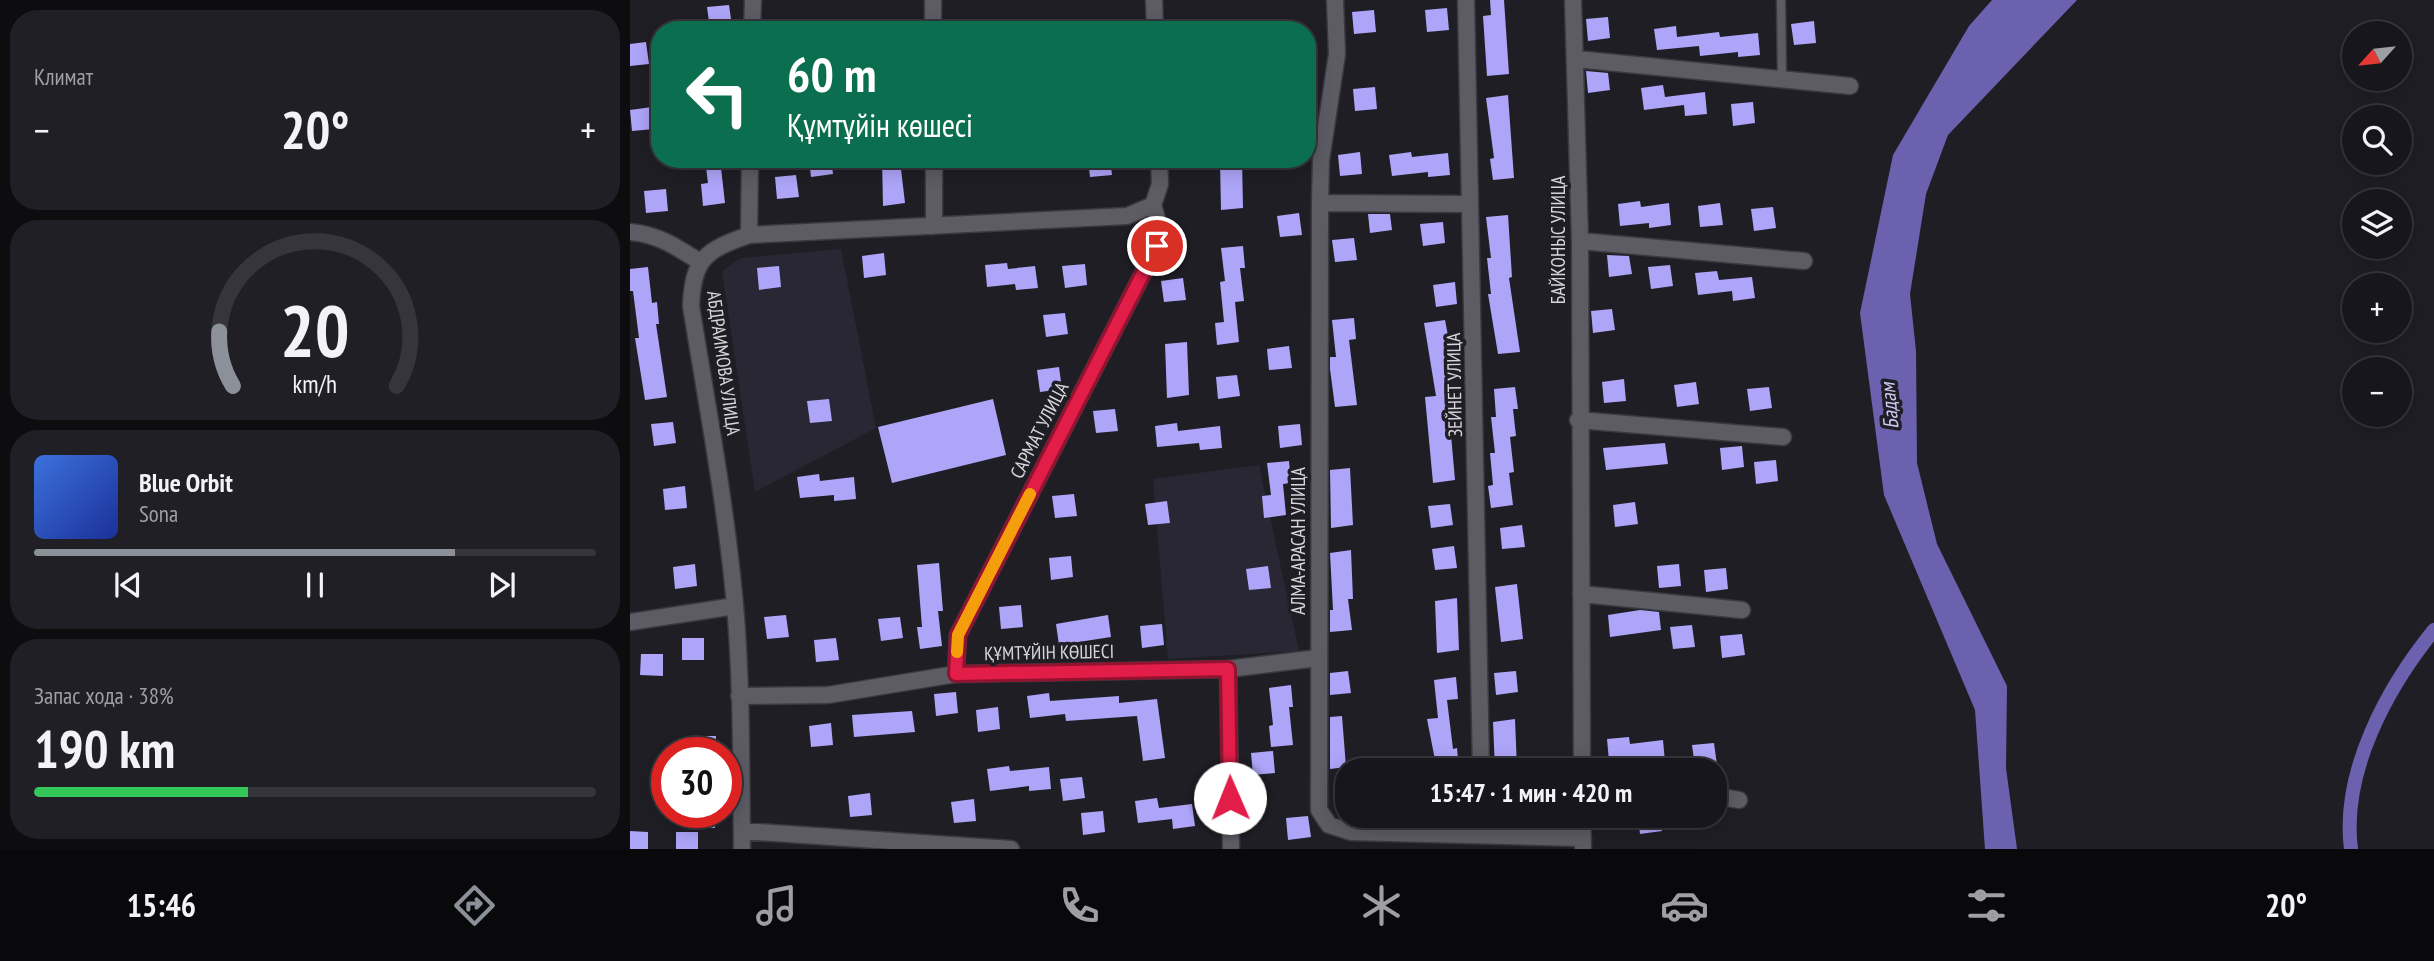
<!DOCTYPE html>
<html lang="ru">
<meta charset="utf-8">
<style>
:root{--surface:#17161c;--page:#201f25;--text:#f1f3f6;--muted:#9e9fa3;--line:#36353b;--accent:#8c9099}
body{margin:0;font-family:"PT Sans Narrow",sans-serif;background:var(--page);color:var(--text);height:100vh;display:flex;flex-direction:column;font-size:26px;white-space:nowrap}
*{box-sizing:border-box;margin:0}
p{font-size:23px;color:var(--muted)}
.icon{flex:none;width:38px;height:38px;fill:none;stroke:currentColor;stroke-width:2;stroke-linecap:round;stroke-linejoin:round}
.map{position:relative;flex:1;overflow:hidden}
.panel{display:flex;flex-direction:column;gap:10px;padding:10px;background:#0d0c0f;width:630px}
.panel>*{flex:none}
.top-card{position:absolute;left:21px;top:21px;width:665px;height:147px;border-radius:28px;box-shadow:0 4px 18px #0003,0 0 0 2px var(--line);background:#0b6e4f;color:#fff;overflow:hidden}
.needle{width:46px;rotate:243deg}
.tools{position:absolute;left:1712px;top:21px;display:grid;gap:14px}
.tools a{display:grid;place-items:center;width:70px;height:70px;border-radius:50%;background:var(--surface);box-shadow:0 4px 18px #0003,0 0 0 2px var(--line);font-size:35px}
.speed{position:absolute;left:21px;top:737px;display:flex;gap:14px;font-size:35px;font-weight:700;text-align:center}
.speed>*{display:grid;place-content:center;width:91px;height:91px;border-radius:50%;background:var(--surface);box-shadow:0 4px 18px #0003,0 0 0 2px var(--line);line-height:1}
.speed .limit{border:10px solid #d22;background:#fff;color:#111}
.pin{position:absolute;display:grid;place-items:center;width:60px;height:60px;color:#fff;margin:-30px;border:4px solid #fff;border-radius:50%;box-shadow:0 2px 7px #0007}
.me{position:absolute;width:77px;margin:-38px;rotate:359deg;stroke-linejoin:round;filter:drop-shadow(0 0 5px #0008)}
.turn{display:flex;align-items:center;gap:24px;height:147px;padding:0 21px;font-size:32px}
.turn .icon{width:91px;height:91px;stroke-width:2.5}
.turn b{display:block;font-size:49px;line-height:60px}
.big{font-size:52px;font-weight:700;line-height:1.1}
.panel .widget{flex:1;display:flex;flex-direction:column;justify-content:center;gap:10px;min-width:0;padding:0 24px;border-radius:28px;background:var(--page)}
.panel .dial{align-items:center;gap:0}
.dial svg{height:182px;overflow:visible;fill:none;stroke:var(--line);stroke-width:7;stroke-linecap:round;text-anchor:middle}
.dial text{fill:var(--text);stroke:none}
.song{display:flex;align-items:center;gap:21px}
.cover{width:84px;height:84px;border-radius:10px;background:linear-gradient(135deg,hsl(220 70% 55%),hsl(230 70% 35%))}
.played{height:7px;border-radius:4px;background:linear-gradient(90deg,var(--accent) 75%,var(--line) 75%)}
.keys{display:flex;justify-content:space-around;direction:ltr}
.heat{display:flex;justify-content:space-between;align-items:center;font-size:38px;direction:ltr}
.charge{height:10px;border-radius:5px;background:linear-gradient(90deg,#34c759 38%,var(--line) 0)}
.trip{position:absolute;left:705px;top:758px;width:392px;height:70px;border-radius:28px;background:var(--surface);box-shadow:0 4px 18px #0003,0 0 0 2px var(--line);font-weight:700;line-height:70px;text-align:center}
.menu{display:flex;height:112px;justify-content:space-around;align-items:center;background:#09090b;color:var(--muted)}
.menu .icon{width:49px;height:49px}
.menu .current{color:var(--accent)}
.menu b{font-size:32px;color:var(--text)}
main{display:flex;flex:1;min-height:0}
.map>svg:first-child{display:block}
.built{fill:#282733}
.water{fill:#6c61ae}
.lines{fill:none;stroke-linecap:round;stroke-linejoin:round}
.canal{stroke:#6c61ae;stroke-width:14}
.building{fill:#aea5f9}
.service-casing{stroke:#3a393f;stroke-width:11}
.minor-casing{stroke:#3a393f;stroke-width:19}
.service{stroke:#5d5c65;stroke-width:8}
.minor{stroke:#5d5c65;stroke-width:16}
.route-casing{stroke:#92132f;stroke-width:18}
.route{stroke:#e11d48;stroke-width:12}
.slow{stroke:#f59e0b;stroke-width:12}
.labels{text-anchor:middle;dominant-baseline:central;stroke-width:7;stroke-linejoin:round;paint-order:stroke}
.street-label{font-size:19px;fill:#d6d6db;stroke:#1f1e25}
.water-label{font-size:21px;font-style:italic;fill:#ccc9f4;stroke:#1f1e25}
</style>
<main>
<section class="panel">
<div class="widget"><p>Климат</p>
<div class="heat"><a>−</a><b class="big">20°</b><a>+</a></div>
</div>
<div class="widget dial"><svg viewBox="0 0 100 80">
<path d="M14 69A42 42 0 1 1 86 69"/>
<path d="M14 69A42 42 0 0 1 8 45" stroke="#8c9099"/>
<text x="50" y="56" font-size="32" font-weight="700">20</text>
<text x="50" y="72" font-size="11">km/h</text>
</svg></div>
<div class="widget">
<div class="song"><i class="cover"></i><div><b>Blue Orbit</b><p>Sona</p></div></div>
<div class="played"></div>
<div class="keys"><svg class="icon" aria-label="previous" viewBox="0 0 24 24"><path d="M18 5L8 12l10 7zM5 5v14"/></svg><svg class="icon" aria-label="pause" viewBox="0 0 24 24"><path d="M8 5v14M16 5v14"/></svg><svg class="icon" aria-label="next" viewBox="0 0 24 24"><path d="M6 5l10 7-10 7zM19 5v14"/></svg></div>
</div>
<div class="widget"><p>Запас хода · 38%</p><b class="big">190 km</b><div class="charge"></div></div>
</section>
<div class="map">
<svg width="1804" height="849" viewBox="0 0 1804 849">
<rect width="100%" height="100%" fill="#1f1e25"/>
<path class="built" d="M211 249 246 428 125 492 92 271 111 258Z
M629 465 669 651 538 659 523 479Z"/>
<path class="water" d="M1362 0H1447L1318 135 1296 194 1280 294 1286 351 1287 463 1307 544 1377 686 1376 768 1387 849H1355L1345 710 1254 495 1230 313 1263 155 1339 26Z"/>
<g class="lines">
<path class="canal" d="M1721 849C1711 772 1757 688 1804 630"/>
</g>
<path class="building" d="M860 0H874L879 74 857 76 853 16 861 15Z
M99 5 102 26 80 29 77 7Z
M817 8 819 30 797 32 795 10Z
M744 10 746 32 724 34 722 12Z
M978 17 980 38 958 41 956 19Z
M1184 21 1186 43 1164 45 1161 24Z
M1046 26 1047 37 1089 32 1090 37 1128 33 1130 55 1108 57V52L1070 56 1069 46 1027 50 1024 29Z
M16 42 19 64 0 66V44Z
M956 71 978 73 980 90 958 93Z
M1033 85 1035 97 1075 92 1077 114 1055 116 1054 105 1014 110 1011 88Z
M745 87 747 109 725 111 723 89Z
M878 95 884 178 863 180 860 159 864 158 856 98Z
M1123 102 1125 123 1103 126 1101 104Z
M22 107 24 129 2 131 0 110Z
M730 152 732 174 710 176 708 155Z
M781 152 782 157 818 153 820 175 798 177V172L762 176 759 155Z
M75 159H90L95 203 73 206 71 184 78 183Z
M179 159H201L203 174 181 177Z
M252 159H292V166L271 169 275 203 253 206Z
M458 159H480L482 175 460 177Z
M612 159 613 208 591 210 590 161Z
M166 175 169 197 147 199 145 177Z
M36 189 38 211 16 213 14 191Z
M1010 201 1011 207 1039 203 1041 225 1019 228V223L990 226 988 204Z
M1090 203 1093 225 1070 227 1068 206Z
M1143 207 1146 228 1124 231 1121 209Z
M669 213 672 235 650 237 647 216Z
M738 214H760L762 230 740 233Z
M878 215 882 277 879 278 890 352 868 354 858 294H861L857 258H861L856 217Z
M813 222 815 243 793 246 790 224Z
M724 238 727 260 705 262 702 240Z
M613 246 615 268H610L614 301 605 302 609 342 587 345 585 323 594 322 590 282 595 281 591 248Z
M254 253 256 275 234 278 232 256Z
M977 255 999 256 1002 274 979 277Z
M377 263 378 269 405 266 408 288 386 290 385 284 357 287 355 265Z
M455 264 457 285 435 288 432 266Z
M1040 265 1043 286 1021 289 1018 267Z
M149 266 151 287 129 290 127 268Z
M18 267 22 303 27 302 29 324H26L37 397 15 400 5 338H9L3 291H0V269Z
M1087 271 1089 280 1122 277 1125 298 1103 301 1102 291 1068 295 1065 273Z
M553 278 556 300 534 302 531 281Z
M825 282 827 304 806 307 803 285Z
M982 309 985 330 963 333 961 311Z
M435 313 438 334 416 337 413 315Z
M724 318 726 339 719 340 727 405 705 407 700 369V357H706L702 320Z
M815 320 826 377 816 378 825 480 803 483 795 397 806 396 794 323Z
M557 342 559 395 537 398 535 344Z
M659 346 662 368 639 370 637 349Z
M429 367 432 389 410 392 407 370Z
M607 375 610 396 588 399 586 377Z
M994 379 996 401 974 403 972 382Z
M1066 382 1069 404 1047 407 1044 385Z
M885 387 888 409H883L886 436 880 437 884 472 879 473 883 505 861 508 858 486 863 485 860 453H865L861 417H866L864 389Z
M1139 387 1142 408 1120 411 1117 389Z
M199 399 202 421 180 423 177 401Z
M363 399 376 455 262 483 248 427Z
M485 409 488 431 466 433 463 411Z
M43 422 46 443 24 446 21 424Z
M547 423 548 431 590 426 592 448 570 450 569 443 527 447 525 426Z
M670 424 672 445 650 448 648 426Z
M1035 443 1038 464 976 470 973 448Z
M1112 446 1114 467 1092 470 1090 448Z
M1146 460 1148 481 1126 484 1124 462Z
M659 461 661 483 653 484 656 515 634 518 632 496 641 495 637 463Z
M720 468 723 525 701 528 700 470Z
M189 474 190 481 224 477 226 499 204 501V495L170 498 167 477Z
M55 486 57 508 35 510 33 489Z
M444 494 447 516 425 518 422 496Z
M537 501 540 523 518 525 515 504Z
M1005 502 1008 524 985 527 983 505Z
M820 504 823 525 801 528 798 506Z
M892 525 895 547 872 549 870 528Z
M824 546 827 568 805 570 802 549Z
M721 550 723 599H718L722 630 700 632V610H703L700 553Z
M441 556 443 577 421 580 419 558Z
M309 563 313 611H308L312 646 290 649 287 627H292L287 565Z
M65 564 67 586 45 589 43 567Z
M1049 564 1051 586 1029 588 1027 566Z
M638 566 641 588 619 590 616 569Z
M1096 568 1098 589 1076 592 1074 570Z
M887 584 893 639 871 642 865 587Z
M827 598 829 650 807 653 805 601Z
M391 605 393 627 371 629 369 607Z
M1010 610 1029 612 1031 630 980 637 978 615Z
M156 615 159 637 137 639 134 617Z
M478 615 481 637 429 645 426 624Z
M270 617 273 638 251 641 248 619Z
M532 624 534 645 512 648 510 626Z
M1062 625 1065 647 1043 649 1040 627Z
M1112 634 1115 655 1092 658 1090 636Z
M52 638H74V660H52Z
M206 638 209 660 186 662 184 640Z
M11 654H33V676L10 675Z
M718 671 721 693 700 695V673Z
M886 671 888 692 866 695 864 673Z
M826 677 828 699 817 700 823 749 827 748 829 770H807L797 719 808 718 804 680Z
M661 685 663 707H659L663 745 641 747 639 726 643 725 639 688Z
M326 692 328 713 306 716 304 694Z
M419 693 420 701 489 696V703L527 699 535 758 513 761 507 716 436 721 435 714 400 718 397 696Z
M368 707 370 729 348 732 346 710Z
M282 711 285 732 224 737 222 715Z
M712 716 716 767 700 769V717Z
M885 719 887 768 865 770 863 722Z
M201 723 203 745 181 747 179 726Z
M64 736H86V752H64Z
M999 737 1000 744 1033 740 1035 762 1013 765 1012 757 979 761 977 739Z
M1084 743 1087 765 1065 767 1062 745Z
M643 751 645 773 623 775 621 753Z
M379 766 380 771 419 767 421 789 399 791V786L360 791 357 769Z
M452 777 455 798 433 801 430 779Z
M240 793 242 815 220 817 218 796Z
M527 798 529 808 562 804 565 826 543 829 542 819 508 823 505 801Z
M344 799 346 821 324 823 321 802Z
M473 811 475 832 453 835 451 813Z
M63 812H85V828L63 827Z
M678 816 681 837 658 840 656 818Z
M1008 816H1031L1032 831 1010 834Z
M0 831 18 832V849H0Z
M46 832H68V849H46Z"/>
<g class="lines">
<g class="service-casing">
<path id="service" d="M1151 0 1152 79"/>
</g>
<g class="minor-casing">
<path id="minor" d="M303 0V30
M524 0 525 30
M705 0 707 54 691 160 690 203 689 810 699 825 721 832 953 838
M836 0 851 770
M943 0 950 241 952 770
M122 30 123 0
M946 59 1220 86
M304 159V226
M690 203 840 204
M523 205 530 184 529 159
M0 232C27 234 47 247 70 262
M119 235 120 159
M950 241 1174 261
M948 420 1153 437
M951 594 1112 610
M0 622 105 606
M598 669 601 849
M326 674 328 635 527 246 529 226 523 205
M109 696 198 695 326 674 598 669 688 658
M1085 796 1109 800
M852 816V835
M952 816 953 849
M112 831 381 849
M112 849C111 768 112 686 105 605 96 505 77 405 61 306 63 258 76 250 119 235L497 216 523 205"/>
</g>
<use href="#service" class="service"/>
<use href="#minor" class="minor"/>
</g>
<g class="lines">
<g class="route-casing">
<path id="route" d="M527 246 328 635 326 674 598 669 600 798"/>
</g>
<use href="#route" class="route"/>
<path class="slow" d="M327 652 328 635 400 494"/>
</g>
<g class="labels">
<g class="street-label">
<text transform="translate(928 240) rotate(-90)">БАЙКОНЫС УЛИЦА</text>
<text transform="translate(94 363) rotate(82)">АБДРАИМОВА УЛИЦА</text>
<text transform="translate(824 385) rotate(-91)">ЗЕЙНЕТ УЛИЦА</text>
<text transform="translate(409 430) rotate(-63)">САРМАТ УЛИЦА</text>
<text transform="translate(668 541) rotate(-90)">АЛМА-АРАСАН УЛИЦА</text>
<text transform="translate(419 652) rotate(-1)">ҚҰМТҰЙIН КӨШЕСІ</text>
</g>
<g class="water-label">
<text transform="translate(1259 406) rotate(-95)">Бадам</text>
</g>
</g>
</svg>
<div class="tools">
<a><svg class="needle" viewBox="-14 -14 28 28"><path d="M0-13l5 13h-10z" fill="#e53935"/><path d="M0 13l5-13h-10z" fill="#9e9fa3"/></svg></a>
<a><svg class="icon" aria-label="search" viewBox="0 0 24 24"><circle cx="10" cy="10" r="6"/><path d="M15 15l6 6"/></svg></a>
<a><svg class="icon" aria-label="layers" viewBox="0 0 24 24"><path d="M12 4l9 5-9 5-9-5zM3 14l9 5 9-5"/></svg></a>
<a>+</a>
<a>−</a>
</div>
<div class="speed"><div class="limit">30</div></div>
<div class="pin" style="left:527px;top:246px;background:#d93025"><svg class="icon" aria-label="arrive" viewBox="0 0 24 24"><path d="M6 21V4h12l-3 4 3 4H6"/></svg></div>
<svg class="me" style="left:600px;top:798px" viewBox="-20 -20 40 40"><circle r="19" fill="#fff"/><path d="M0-13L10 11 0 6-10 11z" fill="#e11d48"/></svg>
<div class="trip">15:47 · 1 мин · 420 m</div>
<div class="top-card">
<div class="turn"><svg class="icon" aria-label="left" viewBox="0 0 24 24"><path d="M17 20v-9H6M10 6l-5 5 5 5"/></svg><div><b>60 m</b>Құмтұйiн көшесі</div></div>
</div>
</div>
</main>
<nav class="menu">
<b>15:46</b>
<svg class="icon current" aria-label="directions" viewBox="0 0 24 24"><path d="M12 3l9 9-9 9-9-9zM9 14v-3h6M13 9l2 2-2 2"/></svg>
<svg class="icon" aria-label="music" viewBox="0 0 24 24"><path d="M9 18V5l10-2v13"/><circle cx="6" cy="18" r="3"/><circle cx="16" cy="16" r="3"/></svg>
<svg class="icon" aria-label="phone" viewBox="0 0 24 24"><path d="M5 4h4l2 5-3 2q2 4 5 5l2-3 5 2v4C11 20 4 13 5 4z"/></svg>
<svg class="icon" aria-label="climate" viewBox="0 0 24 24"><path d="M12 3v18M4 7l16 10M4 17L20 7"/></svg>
<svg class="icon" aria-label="car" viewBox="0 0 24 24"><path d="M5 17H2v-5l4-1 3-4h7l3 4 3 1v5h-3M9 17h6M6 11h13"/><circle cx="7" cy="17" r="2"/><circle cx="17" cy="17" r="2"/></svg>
<svg class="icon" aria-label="filters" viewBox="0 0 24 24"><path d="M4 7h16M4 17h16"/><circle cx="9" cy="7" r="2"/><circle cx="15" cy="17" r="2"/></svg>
<b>20°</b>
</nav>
